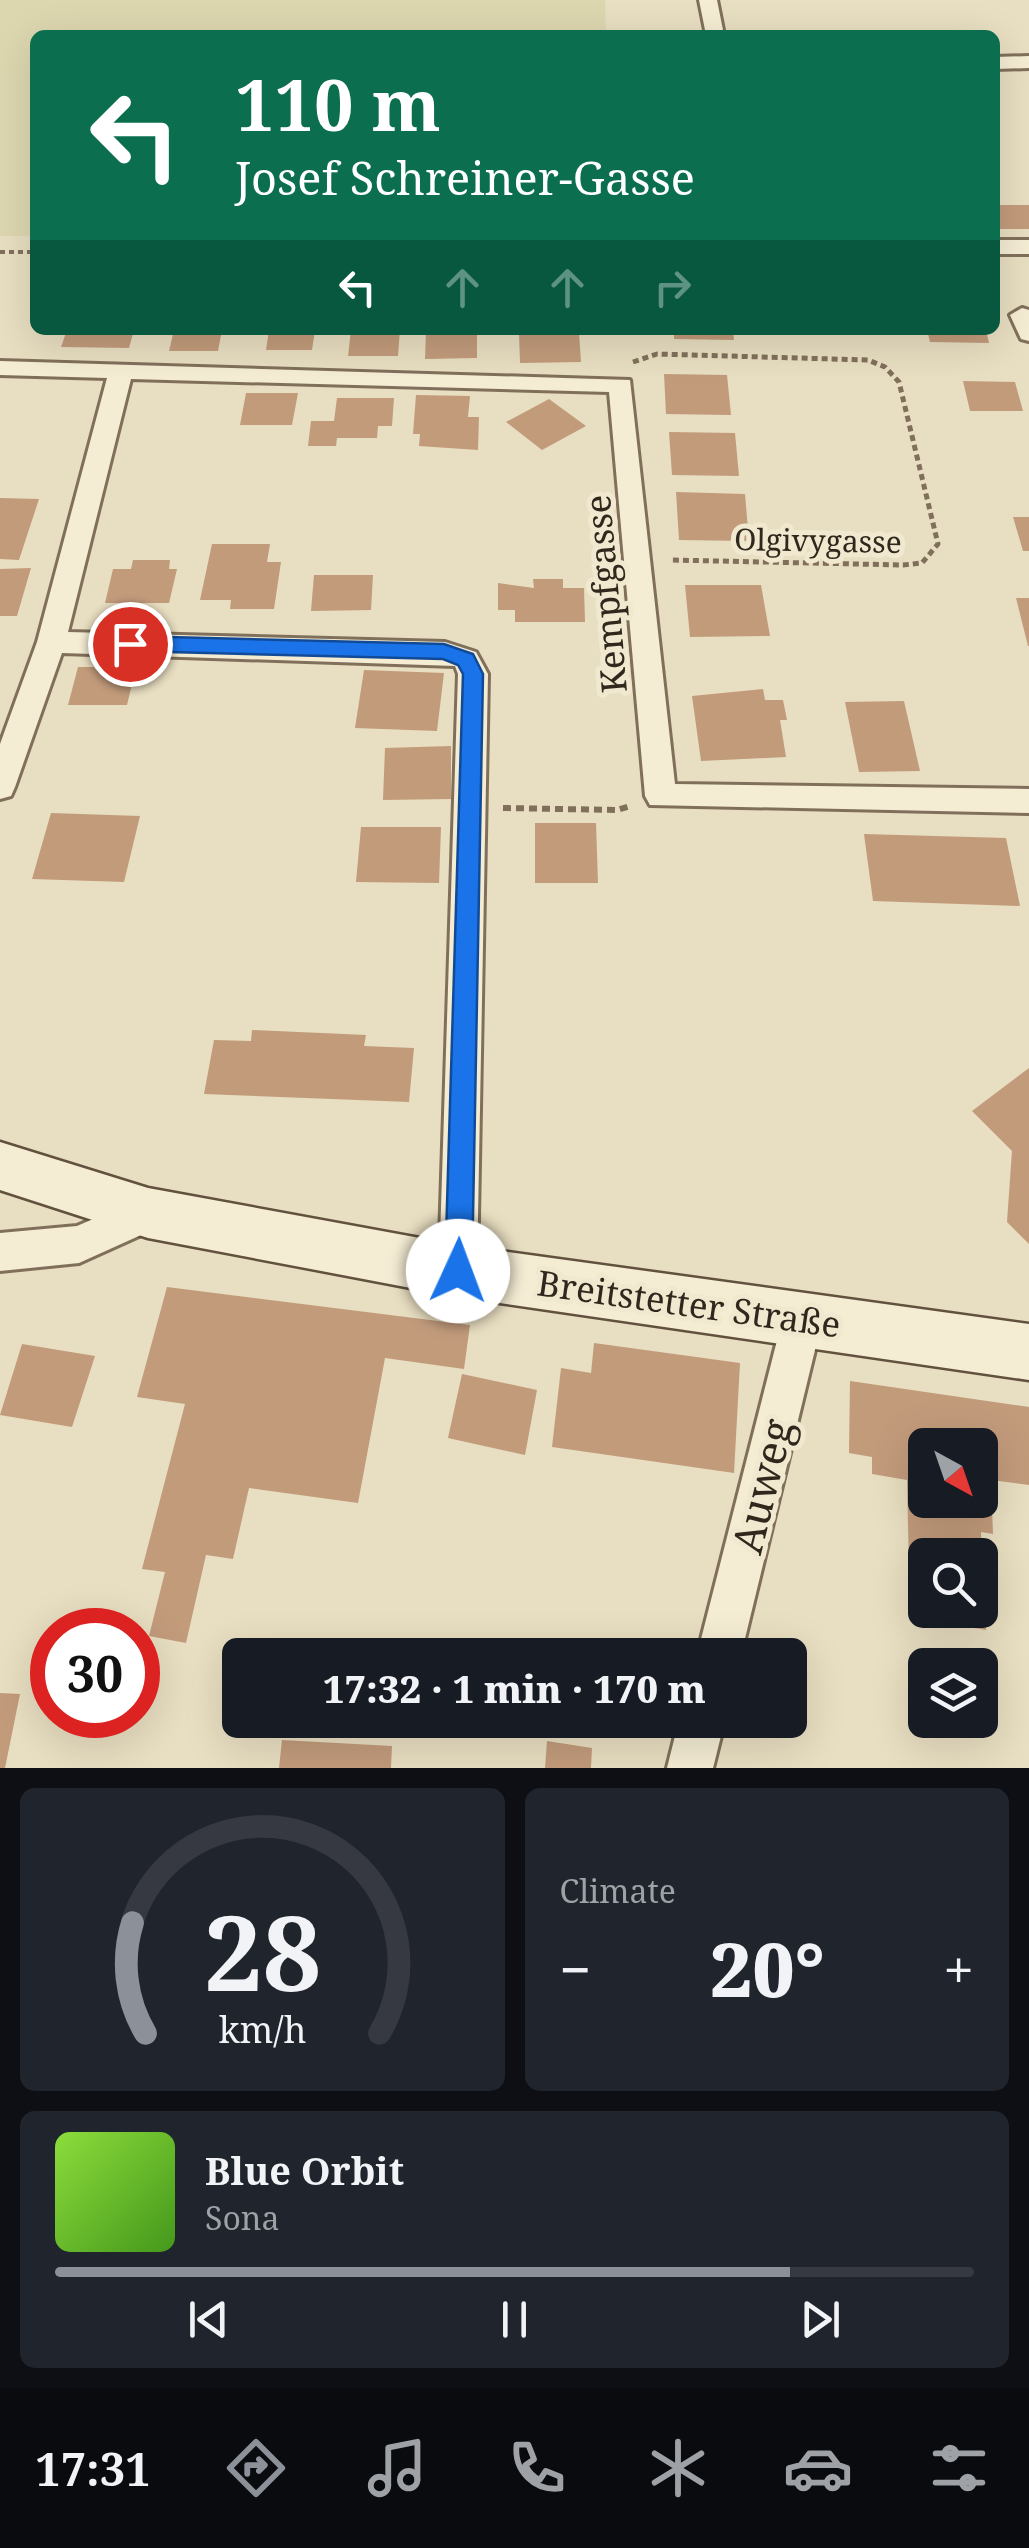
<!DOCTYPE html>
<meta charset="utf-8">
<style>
:root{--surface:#171b24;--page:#20242c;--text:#f1f3f6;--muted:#9ea1a6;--line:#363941;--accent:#8c9099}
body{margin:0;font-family:"Noto Serif",serif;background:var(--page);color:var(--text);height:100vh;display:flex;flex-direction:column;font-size:38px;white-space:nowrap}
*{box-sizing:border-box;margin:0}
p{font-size:32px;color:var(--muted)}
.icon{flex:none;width:55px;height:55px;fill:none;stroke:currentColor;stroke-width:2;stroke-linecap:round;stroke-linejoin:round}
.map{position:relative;height:1768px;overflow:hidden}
.sheet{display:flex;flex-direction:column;gap:20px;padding:20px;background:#0d0f14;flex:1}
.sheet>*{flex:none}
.hud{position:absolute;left:30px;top:30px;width:970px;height:305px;border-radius:15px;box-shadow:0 10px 40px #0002;background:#0b6e4f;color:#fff;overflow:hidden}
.needle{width:65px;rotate:140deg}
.tools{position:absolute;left:908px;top:1428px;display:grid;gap:20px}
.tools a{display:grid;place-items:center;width:90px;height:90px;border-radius:15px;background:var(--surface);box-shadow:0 10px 40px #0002;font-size:50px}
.speed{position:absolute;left:30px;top:1608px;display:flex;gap:20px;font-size:50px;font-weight:700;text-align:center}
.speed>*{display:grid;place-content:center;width:130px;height:130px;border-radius:50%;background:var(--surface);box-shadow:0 10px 40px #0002;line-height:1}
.speed .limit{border:15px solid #d22;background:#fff;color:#111}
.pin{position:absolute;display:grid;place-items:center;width:85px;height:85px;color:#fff;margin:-42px;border:5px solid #fff;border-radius:50%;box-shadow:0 2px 10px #0007}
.me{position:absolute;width:110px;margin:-55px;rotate:2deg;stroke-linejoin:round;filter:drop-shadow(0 0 8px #0008)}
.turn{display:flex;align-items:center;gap:35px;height:210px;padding:0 40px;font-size:45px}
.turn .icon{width:130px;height:130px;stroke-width:2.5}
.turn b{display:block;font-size:70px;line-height:85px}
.lanes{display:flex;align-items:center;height:95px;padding:0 40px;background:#0003;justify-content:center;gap:50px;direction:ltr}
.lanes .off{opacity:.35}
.big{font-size:75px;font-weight:800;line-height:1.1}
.sheet .widget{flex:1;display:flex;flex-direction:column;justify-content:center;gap:15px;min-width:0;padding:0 35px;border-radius:15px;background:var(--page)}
.sheet .dial{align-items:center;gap:0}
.dial svg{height:260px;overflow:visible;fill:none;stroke:var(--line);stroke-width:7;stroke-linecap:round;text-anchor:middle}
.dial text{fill:var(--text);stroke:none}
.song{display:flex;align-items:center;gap:30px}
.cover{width:120px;height:120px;border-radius:15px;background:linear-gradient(135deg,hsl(90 70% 55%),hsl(100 70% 35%))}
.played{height:10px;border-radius:5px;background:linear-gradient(90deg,var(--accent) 80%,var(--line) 80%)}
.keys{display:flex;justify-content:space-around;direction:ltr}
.heat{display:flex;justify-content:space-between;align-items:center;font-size:55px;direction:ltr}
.sheet .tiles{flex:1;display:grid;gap:20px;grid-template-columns:1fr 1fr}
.widget:last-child{grid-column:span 2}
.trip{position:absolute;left:222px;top:1638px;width:585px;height:100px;border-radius:15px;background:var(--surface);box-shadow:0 10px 40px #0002;font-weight:800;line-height:100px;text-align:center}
.dock{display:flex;height:160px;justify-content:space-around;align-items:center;background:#090b0e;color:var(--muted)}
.dock .icon{width:70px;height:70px}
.dock .selected{color:var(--accent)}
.dock b{font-size:45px;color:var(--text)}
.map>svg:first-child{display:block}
.farmland{fill:#ddd7b0}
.building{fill:#c29b7b;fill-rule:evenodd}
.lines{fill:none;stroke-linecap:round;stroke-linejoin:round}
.minor-casing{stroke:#80705b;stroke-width:6}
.secondary-casing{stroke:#61513e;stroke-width:5}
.path-far2{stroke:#80705b;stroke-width:4;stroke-dasharray:5 4;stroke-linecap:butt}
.path-far1{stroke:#80705b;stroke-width:5;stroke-dasharray:6 4;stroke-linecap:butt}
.path{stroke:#80705b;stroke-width:6;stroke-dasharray:8 5;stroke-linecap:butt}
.minor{fill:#f4ecd3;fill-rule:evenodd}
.secondary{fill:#f4ecd3;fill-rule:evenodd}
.route{fill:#1a73e8;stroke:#114b97;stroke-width:2.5}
.labels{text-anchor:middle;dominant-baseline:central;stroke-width:10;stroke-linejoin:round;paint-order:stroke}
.far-street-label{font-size:30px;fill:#31281d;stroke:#f1e8d0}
.street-label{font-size:35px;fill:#31281d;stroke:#f1e8d0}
.near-street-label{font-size:42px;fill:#31281d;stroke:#f1e8d0}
</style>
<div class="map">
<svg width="1029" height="1768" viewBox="0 0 1029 1768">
<rect width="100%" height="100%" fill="#e8dec1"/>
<path class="farmland" d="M0 0H605L606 35H35V236H0Z"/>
<path class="building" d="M995 205H1029V229H995Z
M67 330H134L129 348 61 347Z
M174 330H222L218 351H169Z
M269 330H315L312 350H266Z
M351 330H400L398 356H348Z
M674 330H733L734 340 674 339Z
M927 330H986L989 343 930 342Z
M426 331H477V358L425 359Z
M519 333H579L581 362 520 363Z
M664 374 727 375 731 415 666 414Z
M963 381 1015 382 1023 411H970Z
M246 393H298L292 425H240Z
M416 395 470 396 468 417H479L478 450 419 446 420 434H413Z
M337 398H394L392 426H378L377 438H337L336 446H308L311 421H334Z
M549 399 586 426 542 450 506 422Z
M669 432 735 433 739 476 672 475Z
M676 492 745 494 749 541 679 540Z
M0 498 39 499 19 560 0 559Z
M1013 517H1029V551H1023Z
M212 544H270L267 562H281L274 609H230L231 600H200Z
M133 560H170L169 569H177L169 603H105L113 569H131Z
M31 568 17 616H0V569Z
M314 575H373L371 610 311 611Z
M533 579H563V588H584L585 622H515V610H498V583L534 588Z
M685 585H761L770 636 690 637Z
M1016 598H1029V646H1028Z
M78 667H136L127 705H68Z
M364 670 444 673 437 731 355 728Z
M763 689 765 700H783L787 720H780L786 757 701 761 692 696Z
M904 701 920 771 859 772 845 702Z
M451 746V799L383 800 385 748Z
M51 813 140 816 124 882 32 879Z
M535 823H596L598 883H535Z
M361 827H441L439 883 356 882Z
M864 834 1006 838 1020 906 873 901Z
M252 1030 366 1035 364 1046 414 1048 409 1102 204 1094 214 1040 251 1041Z
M1029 1068V1244L1007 1222 1012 1151 972 1111Z
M167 1287 470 1325 464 1369 385 1358 358 1503 249 1488 233 1559 206 1555 186 1643 149 1636 165 1572 142 1569 185 1404 137 1397Z
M594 1343 740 1363 734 1473 552 1447 561 1368 591 1373Z
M22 1344 95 1356 72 1427 0 1415Z
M462 1374 537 1390 525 1455 448 1438Z
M850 1381 1029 1407V1485L991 1480 993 1534 981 1532 982 1555H925V1573L909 1570 907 1480 872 1474V1457L849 1453ZM925 1445H980V1500H925Z
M983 1573 986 1630 950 1624 949 1610H980Z
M0 1693 20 1694 5 1768H0Z
M282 1740 392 1746 391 1768H279Z
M547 1741 592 1748 591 1768H545Z"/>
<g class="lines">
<g class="minor-casing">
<path id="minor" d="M699 0H717L724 35H706Z
M1029 56V68L995 69V57Z
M995 240H1029V254H995Z
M1022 308 1029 310V341L1021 339 1010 315Z
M0 361 630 380 675 784 1029 789V813L650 805 645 796 609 392 131 379 68 632 445 642 476 652 488 674 477 1271 472 1284 458 1290 444 1284 439 1271 458 674 455 666 62 653 15 787 11 796 0 799V744L37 642 107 378 0 375Z
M148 1195 161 1200 167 1213 161 1226 79 1263 0 1271V1233L77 1226Z
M803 1297 817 1303 823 1317 741 1655H697L783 1317 789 1303Z
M679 1720H725L713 1768H667Z"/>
</g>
<g class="secondary-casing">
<path id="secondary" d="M0 1142 148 1188 458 1245 1029 1324V1380L458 1297 148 1238 0 1190Z"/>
</g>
<path class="path-far2" d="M0 252H35"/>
<path class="path-far1" d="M633 362 657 354 868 360 885 367 899 382 938 544 922 563 903 565 671 560"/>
<path class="path" d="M503 808 617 810 630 806"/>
<use href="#minor" class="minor"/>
<use href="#secondary" class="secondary"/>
</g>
<path class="route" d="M130 636 444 644 473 654 483 674 472 1271 468 1281 458 1285 449 1281 445 1271 463 674 458 665 443 659 130 651 120 644Z"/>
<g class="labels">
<g class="far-street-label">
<text transform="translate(818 540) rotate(1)">Olgivygasse</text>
</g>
<g class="street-label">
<text transform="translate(605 594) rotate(-95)">Kempfgasse</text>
<text transform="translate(689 1303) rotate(8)">Breitstetter Straße</text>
</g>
<g class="near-street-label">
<text transform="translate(761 1486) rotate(-76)">Auweg</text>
</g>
</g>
</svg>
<div class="tools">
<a><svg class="needle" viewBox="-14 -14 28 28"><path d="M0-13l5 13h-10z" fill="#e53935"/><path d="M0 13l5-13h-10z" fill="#9ea1a6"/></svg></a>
<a><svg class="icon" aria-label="search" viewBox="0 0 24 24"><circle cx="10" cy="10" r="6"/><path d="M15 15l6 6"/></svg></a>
<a><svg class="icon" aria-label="layers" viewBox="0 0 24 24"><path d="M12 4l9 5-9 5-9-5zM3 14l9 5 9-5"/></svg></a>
</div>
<div class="speed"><div class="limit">30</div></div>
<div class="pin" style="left:130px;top:644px;background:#d93025"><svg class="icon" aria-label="arrive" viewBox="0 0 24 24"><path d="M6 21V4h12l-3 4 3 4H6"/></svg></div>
<svg class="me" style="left:458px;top:1271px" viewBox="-20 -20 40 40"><circle r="19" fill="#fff"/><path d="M0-13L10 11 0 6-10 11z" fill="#1a73e8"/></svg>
<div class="trip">17:32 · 1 min · 170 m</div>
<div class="hud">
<div class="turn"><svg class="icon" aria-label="left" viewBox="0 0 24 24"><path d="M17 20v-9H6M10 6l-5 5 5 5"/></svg><div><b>110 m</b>Josef Schreiner-Gasse</div></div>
<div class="lanes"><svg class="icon" aria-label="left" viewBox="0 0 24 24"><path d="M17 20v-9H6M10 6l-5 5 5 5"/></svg><svg class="icon off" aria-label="ahead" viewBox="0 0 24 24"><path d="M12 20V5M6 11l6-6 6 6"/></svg><svg class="icon off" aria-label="ahead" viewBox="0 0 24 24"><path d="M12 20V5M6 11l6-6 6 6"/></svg><svg class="icon off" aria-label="right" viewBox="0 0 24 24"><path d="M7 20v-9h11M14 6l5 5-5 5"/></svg></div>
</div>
</div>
<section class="sheet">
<div class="tiles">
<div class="widget dial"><svg viewBox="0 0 100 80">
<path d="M14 69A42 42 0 1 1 86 69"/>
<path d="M14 69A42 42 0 0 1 10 35" stroke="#8c9099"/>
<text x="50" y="56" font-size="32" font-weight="700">28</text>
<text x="50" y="72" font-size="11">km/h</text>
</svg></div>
<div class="widget"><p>Climate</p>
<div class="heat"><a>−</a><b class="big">20°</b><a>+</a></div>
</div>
<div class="widget">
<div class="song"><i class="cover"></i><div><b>Blue Orbit</b><p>Sona</p></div></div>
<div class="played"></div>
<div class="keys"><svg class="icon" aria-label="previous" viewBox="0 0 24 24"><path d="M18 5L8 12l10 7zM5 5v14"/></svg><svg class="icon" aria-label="pause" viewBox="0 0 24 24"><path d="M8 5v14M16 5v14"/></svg><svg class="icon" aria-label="next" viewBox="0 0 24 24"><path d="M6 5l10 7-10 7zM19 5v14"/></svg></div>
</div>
</div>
</section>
<nav class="dock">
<b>17:31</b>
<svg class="icon selected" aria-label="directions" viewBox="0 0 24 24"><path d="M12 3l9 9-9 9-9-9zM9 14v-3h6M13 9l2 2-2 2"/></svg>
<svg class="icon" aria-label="music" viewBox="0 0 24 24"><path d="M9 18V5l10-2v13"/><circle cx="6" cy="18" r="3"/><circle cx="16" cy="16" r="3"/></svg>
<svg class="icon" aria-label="phone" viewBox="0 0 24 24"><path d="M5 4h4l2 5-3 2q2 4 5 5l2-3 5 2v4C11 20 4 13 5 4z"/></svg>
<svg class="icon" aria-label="climate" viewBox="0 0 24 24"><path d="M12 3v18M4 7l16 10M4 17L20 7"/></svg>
<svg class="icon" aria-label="car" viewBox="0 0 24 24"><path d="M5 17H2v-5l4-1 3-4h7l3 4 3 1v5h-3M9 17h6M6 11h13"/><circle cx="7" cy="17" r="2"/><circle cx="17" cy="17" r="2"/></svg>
<svg class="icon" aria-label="filters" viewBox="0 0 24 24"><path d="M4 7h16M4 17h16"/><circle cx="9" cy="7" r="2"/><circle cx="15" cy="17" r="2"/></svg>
</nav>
